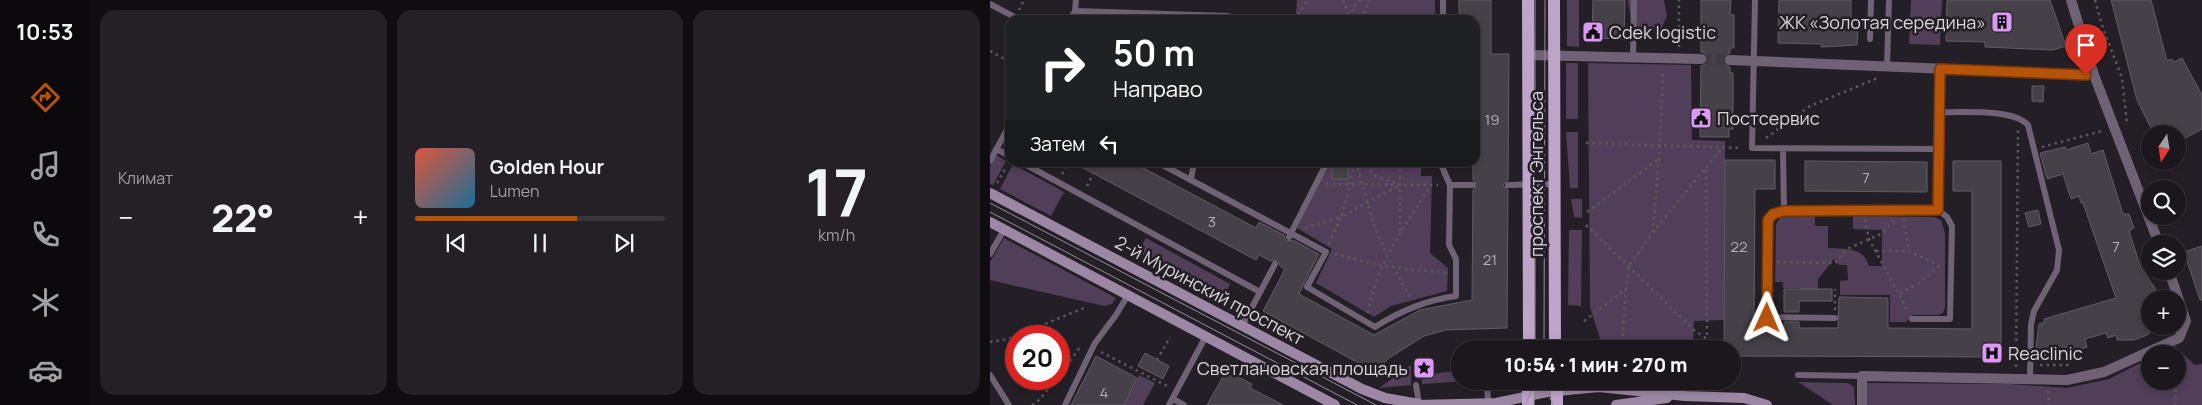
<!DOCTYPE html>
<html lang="ru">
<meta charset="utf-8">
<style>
:root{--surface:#1b171c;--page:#242025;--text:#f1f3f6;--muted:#a09fa3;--line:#39363b;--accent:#b45309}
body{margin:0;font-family:Manrope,sans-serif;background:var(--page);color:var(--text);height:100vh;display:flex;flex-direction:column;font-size:19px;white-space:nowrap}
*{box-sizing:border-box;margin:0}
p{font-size:16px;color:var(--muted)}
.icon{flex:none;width:28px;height:28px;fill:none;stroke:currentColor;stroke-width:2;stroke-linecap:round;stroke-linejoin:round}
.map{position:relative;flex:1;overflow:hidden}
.sheet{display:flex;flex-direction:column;gap:10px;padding:10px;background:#0f0d0f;width:900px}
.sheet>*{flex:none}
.hud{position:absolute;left:15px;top:15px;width:475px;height:152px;border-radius:15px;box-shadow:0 2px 8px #0003,0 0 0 1px var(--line);background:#202124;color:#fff;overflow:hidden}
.needle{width:32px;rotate:192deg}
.tools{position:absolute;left:1151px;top:125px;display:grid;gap:10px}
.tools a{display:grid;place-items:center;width:45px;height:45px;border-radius:50%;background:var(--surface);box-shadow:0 2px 8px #0003,0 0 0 1px var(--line);font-size:25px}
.speed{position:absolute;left:15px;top:325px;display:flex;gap:10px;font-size:25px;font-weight:700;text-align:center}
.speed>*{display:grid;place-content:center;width:65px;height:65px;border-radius:50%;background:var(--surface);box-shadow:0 2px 8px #0003,0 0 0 1px var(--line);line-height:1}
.speed .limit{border:8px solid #d22;background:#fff;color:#111}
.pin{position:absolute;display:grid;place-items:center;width:42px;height:42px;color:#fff;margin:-51px -21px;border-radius:50% 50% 50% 0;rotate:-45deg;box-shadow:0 0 5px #0007}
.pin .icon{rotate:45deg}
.me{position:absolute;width:55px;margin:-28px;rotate:1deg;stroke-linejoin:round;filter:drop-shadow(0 0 4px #0008)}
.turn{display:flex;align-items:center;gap:18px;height:105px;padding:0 25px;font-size:22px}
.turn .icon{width:65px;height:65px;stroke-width:2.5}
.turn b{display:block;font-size:35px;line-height:42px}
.then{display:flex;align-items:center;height:48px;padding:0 25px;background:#0003;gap:10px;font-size:19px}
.big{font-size:38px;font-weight:800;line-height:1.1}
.sheet .tile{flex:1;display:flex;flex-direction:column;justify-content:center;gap:8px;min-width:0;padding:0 18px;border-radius:15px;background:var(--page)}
.sheet .dial{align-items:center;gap:0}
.dial b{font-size:65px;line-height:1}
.song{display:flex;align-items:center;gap:15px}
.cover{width:60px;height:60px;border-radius:8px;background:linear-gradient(135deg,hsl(10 70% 55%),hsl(200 70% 35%))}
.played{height:5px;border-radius:2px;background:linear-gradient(90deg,var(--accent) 65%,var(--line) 65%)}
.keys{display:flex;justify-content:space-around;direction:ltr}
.heat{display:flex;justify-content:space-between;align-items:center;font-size:28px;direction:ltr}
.sheet .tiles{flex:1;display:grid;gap:10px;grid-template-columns:repeat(3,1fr)}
.trip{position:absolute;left:461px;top:340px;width:290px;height:50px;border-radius:25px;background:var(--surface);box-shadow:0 2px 8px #0003,0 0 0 1px var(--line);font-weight:800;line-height:50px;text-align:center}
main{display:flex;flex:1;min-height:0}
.menu{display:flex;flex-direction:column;width:90px;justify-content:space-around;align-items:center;background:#0b090b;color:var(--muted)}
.menu .icon{width:35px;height:35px}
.menu .on{color:var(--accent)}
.menu b{font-size:22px;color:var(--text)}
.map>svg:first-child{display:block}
.green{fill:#513e59}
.building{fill:#464048;stroke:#625c64}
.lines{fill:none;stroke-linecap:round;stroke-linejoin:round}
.street-tunnel{stroke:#3f3a41;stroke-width:10;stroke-dasharray:10 5;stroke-linecap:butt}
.path{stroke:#5c585e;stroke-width:2.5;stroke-dasharray:2.5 4;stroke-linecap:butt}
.lane{stroke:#6f6274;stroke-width:6}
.street{stroke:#6f6274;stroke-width:10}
.secondary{stroke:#9c88a4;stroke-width:10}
.primary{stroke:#bea4c9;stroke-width:12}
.tram{stroke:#938f95;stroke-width:1}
.route-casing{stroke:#753606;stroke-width:12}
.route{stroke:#b45309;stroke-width:9}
.labels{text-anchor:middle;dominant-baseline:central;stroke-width:5;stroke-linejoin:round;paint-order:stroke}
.number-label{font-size:15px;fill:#b4b0b6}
.poi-label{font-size:18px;fill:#d9d6db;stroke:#241f26;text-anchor:start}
.street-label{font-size:18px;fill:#d9d6db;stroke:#241f26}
</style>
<main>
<nav class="menu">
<b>10:53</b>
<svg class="icon on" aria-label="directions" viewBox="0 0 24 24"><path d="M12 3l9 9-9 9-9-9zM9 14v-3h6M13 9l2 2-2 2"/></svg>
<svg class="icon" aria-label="music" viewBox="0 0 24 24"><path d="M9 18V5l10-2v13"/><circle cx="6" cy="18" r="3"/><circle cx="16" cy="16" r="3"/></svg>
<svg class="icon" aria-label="phone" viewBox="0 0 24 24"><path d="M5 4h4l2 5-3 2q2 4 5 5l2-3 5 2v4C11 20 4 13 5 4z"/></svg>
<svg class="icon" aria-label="climate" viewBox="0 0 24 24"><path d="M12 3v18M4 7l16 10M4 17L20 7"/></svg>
<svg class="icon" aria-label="car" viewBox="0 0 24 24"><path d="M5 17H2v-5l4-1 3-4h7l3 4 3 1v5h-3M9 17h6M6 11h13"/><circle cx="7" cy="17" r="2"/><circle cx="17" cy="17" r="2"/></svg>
</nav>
<section class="sheet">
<div class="tiles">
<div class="tile"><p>Климат</p>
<div class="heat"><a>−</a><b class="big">22°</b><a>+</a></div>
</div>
<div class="tile">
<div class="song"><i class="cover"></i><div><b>Golden Hour</b><p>Lumen</p></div></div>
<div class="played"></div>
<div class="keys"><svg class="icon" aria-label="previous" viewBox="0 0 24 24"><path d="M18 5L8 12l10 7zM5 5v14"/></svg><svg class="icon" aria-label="pause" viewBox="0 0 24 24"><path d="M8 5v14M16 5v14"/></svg><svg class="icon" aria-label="next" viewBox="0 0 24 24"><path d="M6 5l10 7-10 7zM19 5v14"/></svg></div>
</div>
<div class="tile dial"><b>17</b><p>km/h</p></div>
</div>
</section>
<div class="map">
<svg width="1212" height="405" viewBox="0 0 1212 405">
<rect width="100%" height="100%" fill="#241f26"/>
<path class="green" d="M307 0H445V20H346L311 17 306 13Z
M577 0H589V47L577 46Z
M638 0H674L677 16 671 29 658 32 642 28Z
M921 0H952L950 45 919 44Z
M576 63H588V119H576Z
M598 63 701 65 702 140 735 141 734 320 704 321 703 349 613 348 600 307Z
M576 132H588V188H580Z
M6 155 16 161 3 185 0 184V167Z
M362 163H431V176H442L440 253 458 268 457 291 401 306 384 317 326 283 342 249 307 228 338 164H342V179H357L358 164 362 165Z
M23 164 74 192 61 216 10 189Z
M581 199H592V218L584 217Z
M796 216H825V226H838V248C856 249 874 247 879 266H892V230L863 229V216L944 217 951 220 955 233V308L953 313 948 315H923L916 322H900V295H850V281L858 280 857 265H849L844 259 828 279V296H810V288H793V282H785L786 224 790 218Z
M579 230H592L591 306 578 305Z
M14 238 126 298 122 304 114 306 0 280V262Z
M156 238 240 284 233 298 158 259 149 250Z
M1184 346 1205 365 1212 364V405H877V383L1020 384 1077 388 1119 379 1160 358V381H1188V354H1169Z
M421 365V385L389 388Z
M470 370V381H476L432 384V380L437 375Z
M149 375 165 383 153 405H134Z
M808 382 858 383 864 387 865 405H843Z"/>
<path class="building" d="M469 0H501V54H519L518 180 513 185 518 190 517 328 456 330 434 336 399 358 385 372 273 311 295 269 290 266 288 260 281 261 269 255 266 260 82 162H142L266 228 269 222 294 235 296 241 303 240 329 254 309 294 384 335 430 310 482 300 483 190 488 185 483 180V162H485V20H469Z
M603 0H635L634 39 602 38Z
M711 0H741L740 15H744V48H740V53L735 56 733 60 736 65 740 67V73H743V129H739V137H710L711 66 717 63 718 59 715 53 711 52Z
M789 0H861V26L868 27 867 45 831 47 832 44 788 43Z
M957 0H1060L1076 46 1063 50 995 47V42L956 41Z
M1121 0H1161L1177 61 1182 59 1184 62 1192 58 1212 95V129L1188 142V134H1164L1147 100Z
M1042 86H1054L1053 102 1042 101Z
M1098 143 1101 154 1113 150 1133 214H1139L1144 228 1139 231 1151 268 1165 288 1169 299H1160V333L1155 336 1144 340H1127L1126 335 1118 338 1116 333 1095 339 1097 347 1082 352 1079 346 1057 356 1052 355 1046 347 1049 324 1055 322 1054 319 1126 298 1093 203H1091L1089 196 1081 199 1073 174 1057 179 1050 153 1075 147 1076 150Z
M735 160H785V189H765L764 328H794V322H809V328H848L849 297 898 298V328L982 329V191H963V161H1011V357L742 356V349H734Z
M815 161 937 162V192L815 191Z
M342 164H358V179H342Z
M1048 210 1051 224 1039 227 1035 213Z
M1212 246V300H1210L1194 252Z
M794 289H842V301H809V312H794Z
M155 353 179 366 173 379 148 366Z
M106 356 147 378 134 405H81Z
M238 372 262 384 260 388 293 405H217L234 375 236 376Z"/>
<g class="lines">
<path class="street-tunnel" d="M711 59 740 60"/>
<path class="path" d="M353 0 360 20
M1105 0 1112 25 1132 78 1137 124
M29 10 34 0
M359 18 365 5 371 0
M304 20 318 0
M373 20 378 0
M689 47V0
M0 51 20 62
M776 138 820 106 888 78
M596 143 752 148
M1052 147 1112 131
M366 162 384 225 397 256 420 297
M370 162 386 176 408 184
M716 170 717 339
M72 174 79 162
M7 183 17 166
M336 184 448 185
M97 186 103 174
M597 212 669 159
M875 219 879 239 918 311
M914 219C914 230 918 239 918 251
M596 225 704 330 717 339V349
M315 228 351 217 360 185 364 162
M410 231V162
M663 232 670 146 673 70
M339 244 351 217 410 185
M886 251H918L949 265
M345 254 392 266 457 273
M787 262 845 263 857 249 891 234 904 220
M910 293 929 283 950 265
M845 310V289
M378 313C387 264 414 226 441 185
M594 321 636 289 639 266 663 232 732 148
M0 342 18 339 94 308
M632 349 636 289
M111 352 177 386
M167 360 180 337
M1188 363V352
M1050 365H1082
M1026 367 1028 130
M69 377 90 347
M1058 391 1059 405
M42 405 47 402 67 379
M1185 405 1186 381"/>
<path class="lane" d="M765 0 762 148 949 149
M0 4 30 20
M85 11 86 0
M80 20 85 11 237 16 253 20
M453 20V0
M880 39 881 0
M643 58 644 0
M897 67 899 0
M949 112C972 113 1023 108 1038 125L1069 250 1067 270 1044 311 1041 324 1040 379
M6 149 20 156
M793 149 794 211 948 210 950 69
M0 161 20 124
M31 162 270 292
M167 162 336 252 317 287 385 327C410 311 436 300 466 296V259L459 245 460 185 450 162
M201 180 204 162
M460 185H483
M518 185 564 184
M794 211 783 214 778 220 777 317 845 318
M299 237 337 162
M0 254 14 230
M922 319H960L962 226 957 217 948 210
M252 326 285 264
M0 375 19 405
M808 375 872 376
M497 381 498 402
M426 385 429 404
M183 399 194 405
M75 405 105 343 126 315 138 295
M179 405 216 336"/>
<path class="street" d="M1081 0 1104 75 1169 244
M538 55 711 59
M740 60 1104 75
M872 405V376L1077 380 1114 372 1189 338 1196 321 1179 271"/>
<path class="secondary" d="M0 193 372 389 395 398 429 404
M0 222 345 405
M506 403 557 392 609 387 695 396 754 398 777 405
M427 405 511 403
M626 405 677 398"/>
<path class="primary" d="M538 0 539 349
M564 0 565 349
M538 381V405
M567 381V405"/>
<path class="tram" d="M0 203 386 405
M0 212 367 405
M545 349V0
M554 349 555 0
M554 383 563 405
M535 405 543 388
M544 405 545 381"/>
</g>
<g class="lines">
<g class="route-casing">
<path id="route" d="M777 318 778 220 783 214 794 211 948 210 950 69 1096 75"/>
</g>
<use href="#route" class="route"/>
</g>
<defs>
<g id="building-square" transform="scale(1.125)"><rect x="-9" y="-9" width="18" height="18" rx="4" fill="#db99f5" stroke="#241f26"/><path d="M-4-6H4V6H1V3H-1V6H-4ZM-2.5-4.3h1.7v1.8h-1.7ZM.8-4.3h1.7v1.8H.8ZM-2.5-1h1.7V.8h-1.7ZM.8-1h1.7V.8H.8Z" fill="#111"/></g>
<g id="civic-square" transform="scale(1.125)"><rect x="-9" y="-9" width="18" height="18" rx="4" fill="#db99f5" stroke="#241f26"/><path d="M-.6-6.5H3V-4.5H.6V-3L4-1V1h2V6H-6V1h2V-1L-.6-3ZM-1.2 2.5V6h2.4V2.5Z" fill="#111"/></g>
<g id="hospital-square" transform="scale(1.125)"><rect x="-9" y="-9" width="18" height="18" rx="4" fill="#db99f5" stroke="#241f26"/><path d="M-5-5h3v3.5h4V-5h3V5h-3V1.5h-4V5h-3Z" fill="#111"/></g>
<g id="sight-square" transform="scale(1.125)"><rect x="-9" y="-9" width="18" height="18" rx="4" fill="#db99f5" stroke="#241f26"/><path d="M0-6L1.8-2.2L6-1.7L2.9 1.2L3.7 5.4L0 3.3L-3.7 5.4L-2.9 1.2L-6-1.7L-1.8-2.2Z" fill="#111"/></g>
</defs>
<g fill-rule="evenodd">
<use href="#building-square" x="1012" y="22"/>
<use href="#civic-square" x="603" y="32"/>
<use href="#civic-square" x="711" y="118"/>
<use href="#hospital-square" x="1002" y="353"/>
<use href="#sight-square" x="434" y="368"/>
</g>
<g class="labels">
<g class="number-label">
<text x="502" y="119">19</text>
<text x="876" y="177">7</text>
<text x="222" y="221">3</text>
<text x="749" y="246">22</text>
<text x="1126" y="246">7</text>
<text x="500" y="259">21</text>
<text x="114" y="392">4</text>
</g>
<g class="poi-label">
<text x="996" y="22" text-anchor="end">ЖК «Золотая середина»</text>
<text x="619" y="32">Cdek logistic</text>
<text x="727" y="118">Постсервис</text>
<text x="1018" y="353">Reaclinic</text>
<text x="418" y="368" text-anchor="end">Светлановская площадь</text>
</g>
<g class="street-label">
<text transform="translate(546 174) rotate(-90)">проспект Энгельса</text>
<text transform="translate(220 290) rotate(28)">2-й Муринский проспект</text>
</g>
</g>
</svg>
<div class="tools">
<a><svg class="needle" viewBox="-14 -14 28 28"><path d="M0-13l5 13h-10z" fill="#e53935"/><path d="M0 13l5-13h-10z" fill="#a09fa3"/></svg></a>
<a><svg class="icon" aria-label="search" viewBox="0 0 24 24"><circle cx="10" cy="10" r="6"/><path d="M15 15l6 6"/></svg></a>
<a><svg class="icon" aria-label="layers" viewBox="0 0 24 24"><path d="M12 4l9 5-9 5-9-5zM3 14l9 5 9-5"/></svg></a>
<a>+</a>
<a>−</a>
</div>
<div class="speed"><div class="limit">20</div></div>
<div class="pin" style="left:1096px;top:75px;background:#d93025"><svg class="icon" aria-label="arrive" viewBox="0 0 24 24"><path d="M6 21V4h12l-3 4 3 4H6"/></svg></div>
<svg class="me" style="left:777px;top:318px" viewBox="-20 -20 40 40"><path d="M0-17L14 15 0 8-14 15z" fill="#b45309" stroke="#fff" stroke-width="4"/></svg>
<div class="trip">10:54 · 1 мин · 270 m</div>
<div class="hud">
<div class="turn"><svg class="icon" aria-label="right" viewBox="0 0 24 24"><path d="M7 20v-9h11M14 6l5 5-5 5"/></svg><div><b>50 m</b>Направо</div></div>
<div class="then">Затем<svg class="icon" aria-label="left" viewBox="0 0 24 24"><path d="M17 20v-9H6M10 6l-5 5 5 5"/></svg></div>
</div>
</div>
</main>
